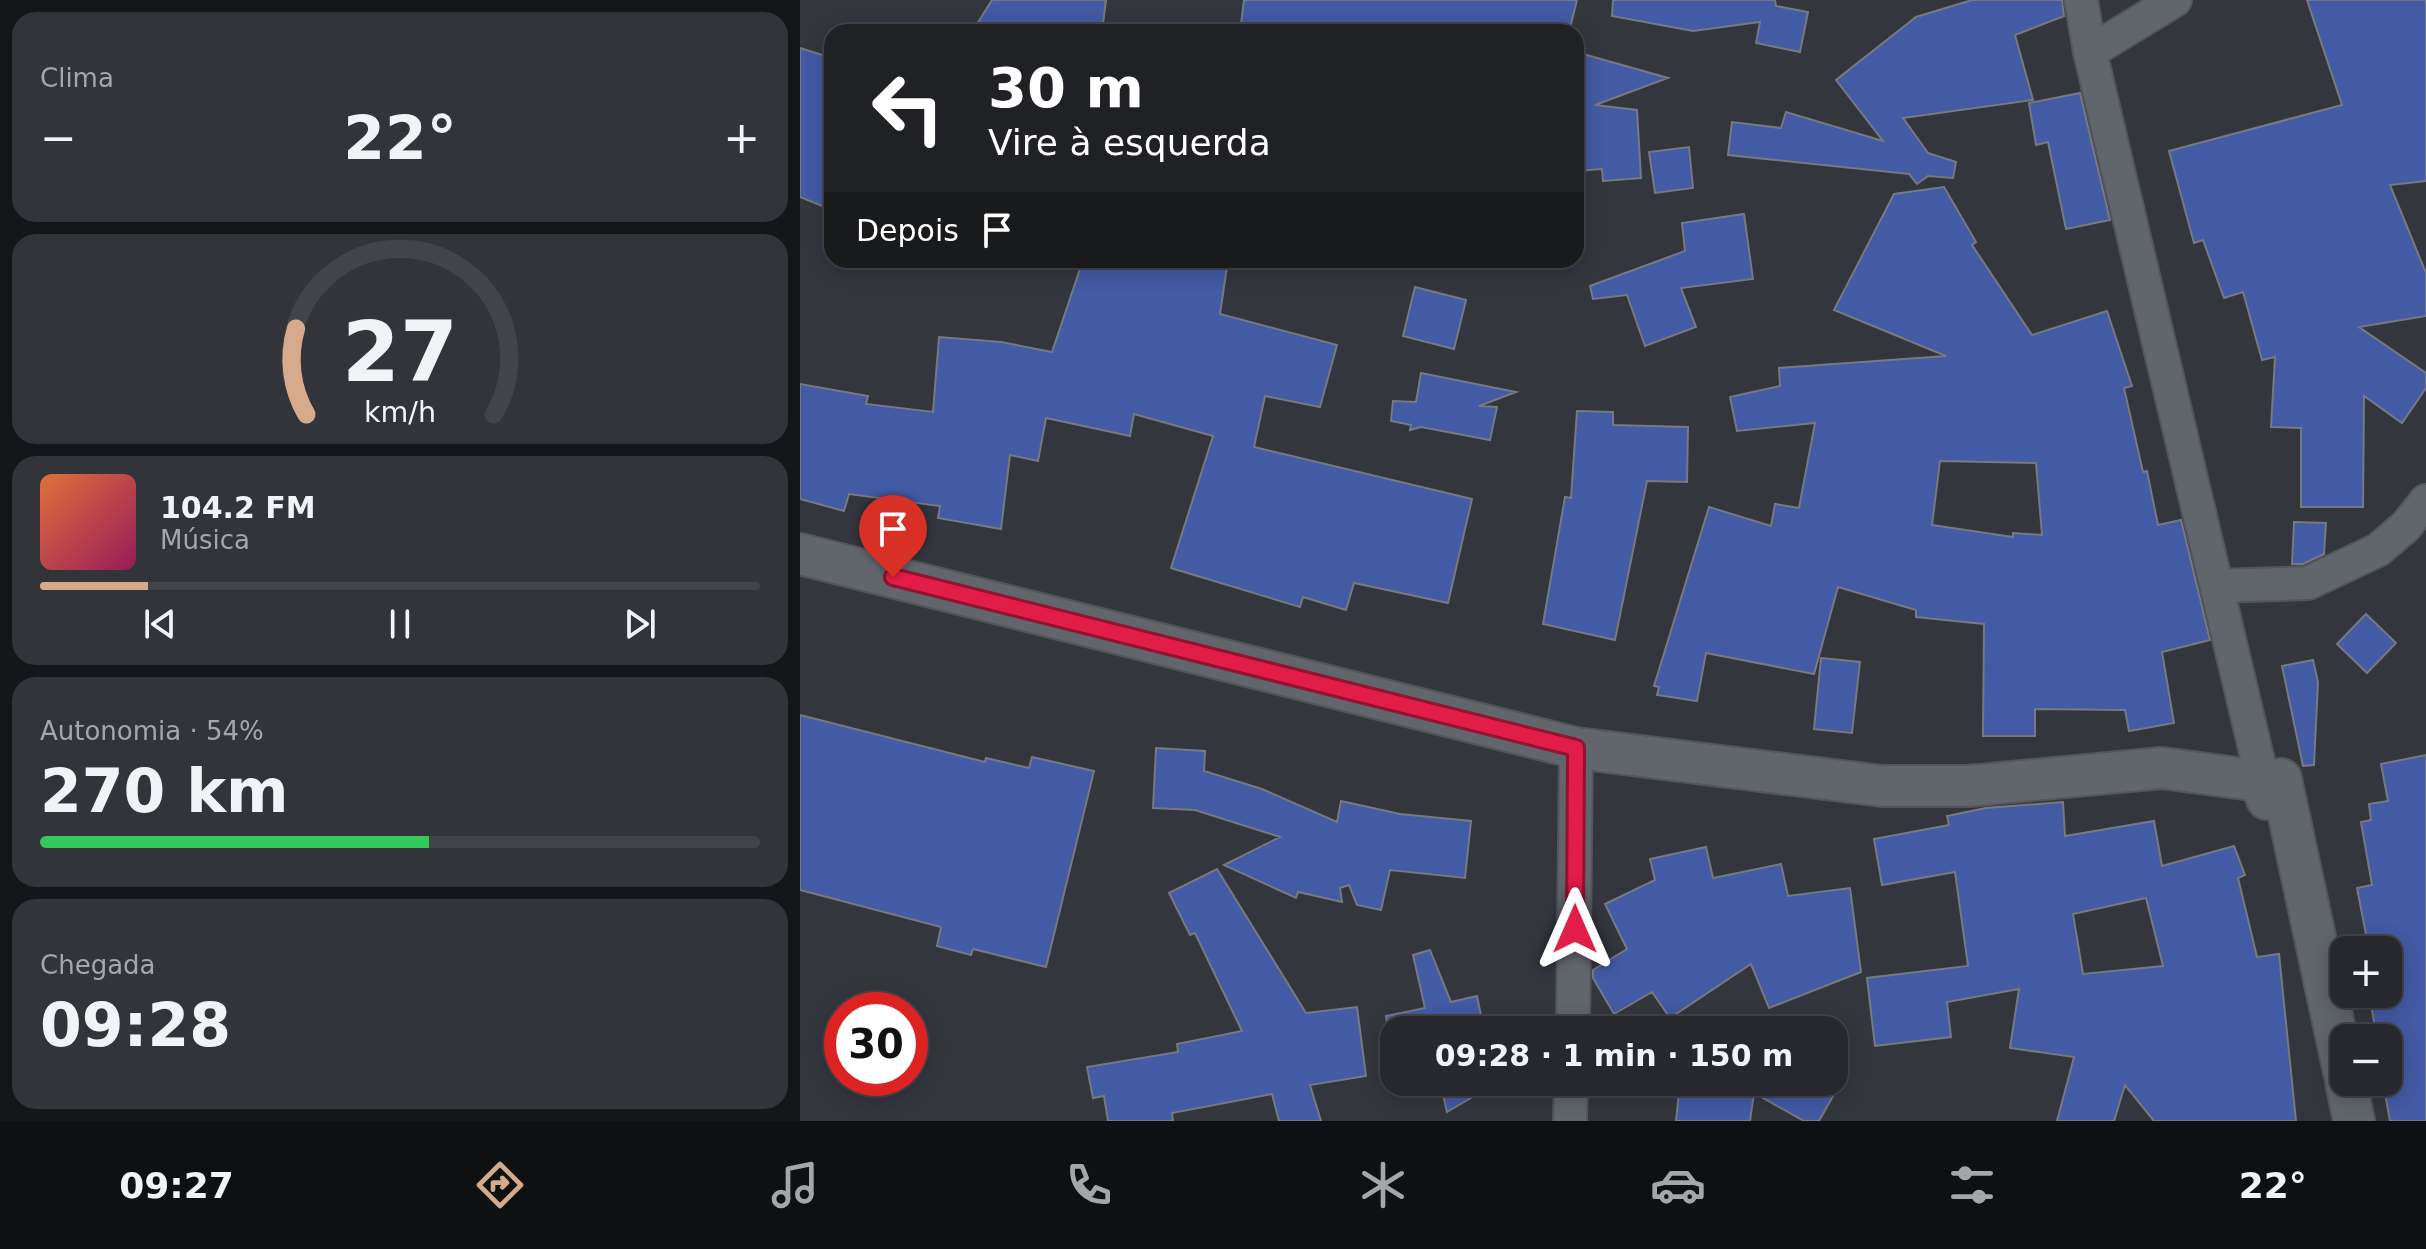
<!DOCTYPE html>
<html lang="pt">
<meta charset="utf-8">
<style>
:root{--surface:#26282e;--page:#32343a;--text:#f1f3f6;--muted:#a4a6aa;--line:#42444a;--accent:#d6ab8b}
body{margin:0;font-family:"DejaVu Sans",sans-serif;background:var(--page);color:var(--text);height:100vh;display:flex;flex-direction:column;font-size:30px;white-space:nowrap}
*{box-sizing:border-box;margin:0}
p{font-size:26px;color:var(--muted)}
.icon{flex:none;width:44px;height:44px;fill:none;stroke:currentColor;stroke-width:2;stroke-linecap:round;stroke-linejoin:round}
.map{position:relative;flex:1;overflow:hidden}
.details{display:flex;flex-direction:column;gap:12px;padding:12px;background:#151619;width:800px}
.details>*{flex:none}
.guide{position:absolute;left:24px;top:24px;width:760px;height:244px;border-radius:24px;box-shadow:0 4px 20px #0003,0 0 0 2px var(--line);background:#202124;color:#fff;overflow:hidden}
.controls{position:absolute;left:1530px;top:936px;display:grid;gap:16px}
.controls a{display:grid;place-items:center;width:72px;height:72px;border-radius:16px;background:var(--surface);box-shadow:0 4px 20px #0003,0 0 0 2px var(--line);font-size:40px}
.speed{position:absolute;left:24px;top:992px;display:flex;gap:16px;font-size:40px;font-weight:700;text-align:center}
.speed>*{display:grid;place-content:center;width:104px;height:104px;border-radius:50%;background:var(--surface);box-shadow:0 4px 20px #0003,0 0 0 2px var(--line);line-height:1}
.speed .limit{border:12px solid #d22;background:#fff;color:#111}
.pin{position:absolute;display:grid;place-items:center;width:68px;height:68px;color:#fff;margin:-82px -34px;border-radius:50% 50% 50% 0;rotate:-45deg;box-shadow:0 0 8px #0007}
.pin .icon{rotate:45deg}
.me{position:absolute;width:88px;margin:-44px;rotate:0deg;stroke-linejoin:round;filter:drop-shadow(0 0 6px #0008)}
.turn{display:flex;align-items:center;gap:28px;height:168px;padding:0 32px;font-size:36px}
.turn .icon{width:104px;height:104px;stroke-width:2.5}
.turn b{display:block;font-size:56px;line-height:68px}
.then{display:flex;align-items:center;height:76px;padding:0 32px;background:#0003;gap:16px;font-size:30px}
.big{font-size:60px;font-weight:700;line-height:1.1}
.details .widget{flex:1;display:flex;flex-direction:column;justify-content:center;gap:12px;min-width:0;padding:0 28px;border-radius:24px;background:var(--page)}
.details .dial{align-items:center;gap:0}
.dial svg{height:208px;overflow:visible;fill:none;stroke:var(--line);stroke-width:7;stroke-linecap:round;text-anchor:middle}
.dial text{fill:var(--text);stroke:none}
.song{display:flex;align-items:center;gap:24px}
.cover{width:96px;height:96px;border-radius:12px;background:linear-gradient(135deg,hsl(20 70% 55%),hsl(330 70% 35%))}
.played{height:8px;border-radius:4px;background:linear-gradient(90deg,var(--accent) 15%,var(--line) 15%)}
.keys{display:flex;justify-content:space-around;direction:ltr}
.heat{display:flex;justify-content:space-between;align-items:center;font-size:44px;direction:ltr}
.charge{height:12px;border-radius:6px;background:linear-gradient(90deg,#34c759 54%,var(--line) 0)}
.trip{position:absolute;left:580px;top:1016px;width:468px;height:80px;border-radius:24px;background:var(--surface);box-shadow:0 4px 20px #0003,0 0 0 2px var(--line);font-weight:700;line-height:80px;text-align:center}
.tabs{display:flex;height:128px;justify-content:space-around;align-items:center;background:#0f1012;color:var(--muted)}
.tabs .icon{width:56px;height:56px}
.tabs .selected{color:var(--accent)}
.tabs b{font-size:36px;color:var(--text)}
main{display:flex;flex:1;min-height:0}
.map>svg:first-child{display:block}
.building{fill:#435aa4;stroke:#767981;stroke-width:2;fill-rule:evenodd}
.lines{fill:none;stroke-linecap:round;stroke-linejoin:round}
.minor-casing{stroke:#53555b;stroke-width:36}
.tertiary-casing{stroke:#53555b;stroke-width:44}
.minor{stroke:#61656c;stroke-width:32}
.tertiary{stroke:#61656c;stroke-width:40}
.route-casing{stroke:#92132f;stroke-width:20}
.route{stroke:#e11d48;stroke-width:14}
</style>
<main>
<section class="details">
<div class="widget"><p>Clima</p>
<div class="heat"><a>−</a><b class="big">22°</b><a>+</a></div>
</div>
<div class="widget dial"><svg viewBox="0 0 100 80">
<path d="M14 69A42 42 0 1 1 86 69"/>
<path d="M14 69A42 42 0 0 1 10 36" stroke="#d6ab8b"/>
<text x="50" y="56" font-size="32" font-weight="700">27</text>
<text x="50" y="72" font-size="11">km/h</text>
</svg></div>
<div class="widget">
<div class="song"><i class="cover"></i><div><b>104.2 FM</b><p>Música</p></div></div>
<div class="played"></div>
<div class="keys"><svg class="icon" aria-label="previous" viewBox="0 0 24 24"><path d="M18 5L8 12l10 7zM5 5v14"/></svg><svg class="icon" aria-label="pause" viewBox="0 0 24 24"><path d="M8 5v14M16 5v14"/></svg><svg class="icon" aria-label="next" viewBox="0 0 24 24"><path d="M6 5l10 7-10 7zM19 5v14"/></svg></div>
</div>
<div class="widget"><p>Autonomia · 54%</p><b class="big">270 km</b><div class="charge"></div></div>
<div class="widget"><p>Chegada</p><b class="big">09:28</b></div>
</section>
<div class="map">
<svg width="1626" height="1121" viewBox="0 0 1626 1121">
<rect width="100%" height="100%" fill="#33363d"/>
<path class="building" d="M192 0H306L302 32H172Z
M444 0H777L769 32H440Z
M813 0H975L976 6 1008 12 1000 52 956 43 960 22 893 31 812 16Z
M1172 0H1262L1264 16 1215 35 1233 100 1103 118 1128 153 1156 162 1153 178 1128 176 1117 184 1109 174 928 155 932 122 981 128 986 112 1083 141 1036 80 1116 17Z
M1507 0H1626V181L1590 185 1626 273V316L1559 327 1626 373V388L1602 423 1564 396 1563 507H1501V428L1471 427 1475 357 1462 360 1443 292 1424 298 1403 240 1394 243 1369 151 1542 105Z
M0 48 32 58V210L0 197Z
M776 52 868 78 795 105 837 110 841 178 803 181 802 169 776 171Z
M1280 93 1310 220 1266 229 1248 142 1236 145 1229 103Z
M889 147 893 188 855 193 849 152Z
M1144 187 1176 242 1172 245 1232 335 1307 311 1332 386 1324 388 1343 472 1347 471 1358 525 1381 520 1410 640 1362 652 1374 723 1329 731 1325 710 1235 709V736H1183L1184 624 1116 617V610L1038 587 1014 674 906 653 897 701 857 695 859 687 854 686 909 507 971 526 975 504 999 508 1015 423 937 431 930 397 980 386 979 368 1146 356 1034 310 1094 194ZM1140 461 1236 463 1242 535 1213 533V537L1132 525Z
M944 214 953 279 881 288 896 327 845 346 827 295 793 299 790 286 885 251 882 223Z
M283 260H428L420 314 537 345 520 407 465 396 454 447 672 499 648 603 554 583 546 610 503 597 500 607 371 568 413 436 334 414 330 436 246 418 238 461 210 455 201 529 138 518 140 506 49 494 44 511 0 499V384L68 396 66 404 133 412 139 337 201 342 252 352Z
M615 287 666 300 654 349 603 336Z
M621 373 716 392 679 406 697 407 690 440 621 427 610 430 611 425 591 421 593 401 616 402Z
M777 411 813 412V425L888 427 887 482 847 481 815 640 743 624 765 497 771 498Z
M1494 522 1526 523 1524 554 1503 564H1492Z
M1566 614 1596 643 1567 673 1537 644Z
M1021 658 1060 662 1052 733 1014 729Z
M1513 660 1518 682 1514 765 1503 766 1482 666Z
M0 715 185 762 186 758 229 768 232 757 294 771 246 967 173 949 171 955 137 946 141 927 0 890Z
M356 748 405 751 404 771 462 789 537 822 541 801 600 814 671 821 665 878 590 870 581 910 557 905 549 885 540 888 542 902 498 892 496 898 424 865 480 837 395 810 353 808Z
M1626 755V1121H1590L1583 1082H1588V1038H1577L1569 994H1588V950H1569L1557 888 1572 885 1561 822 1571 820 1569 804 1588 801 1581 764Z
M1263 802 1265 836 1354 821 1362 866 1434 846 1445 875 1438 878 1457 957 1479 954 1496 1121H1354L1325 1085 1314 1121H1257L1274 1057 1210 1048 1219 989 1147 1002 1151 1037 1075 1046 1067 978 1168 966 1155 872 1082 885 1074 839 1149 825 1147 816 1186 808ZM1346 898 1363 966 1283 974 1273 914Z
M906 847 913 878 981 864 988 896 1050 888 1061 972 969 1008 951 964 870 1018 852 992 814 1014 793 978V970L827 949 805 904 855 880 850 859Z
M417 869 506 1013 557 1007 566 1076 510 1085 521 1121H479L472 1094 372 1113 373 1121H308L304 1096 293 1098 287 1067 378 1052 377 1044 442 1031 395 933 390 935 369 893Z
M630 950 651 1002 677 996 684 1030H588L586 1016 625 1008 613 955Z
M640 1082H683L686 1089 647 1112Z
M880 1082H1041L1019 1121H1004L954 1093 950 1121H876Z"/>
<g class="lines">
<g class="minor-casing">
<path id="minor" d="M1281 0 1290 52 1467 799
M1290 52 1375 0
M1418 586 1508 583 1578 550 1606 526 1626 501
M773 1030 776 748
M770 1121 771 1082"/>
</g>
<g class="tertiary-casing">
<path id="tertiary" d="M0 554 776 748 1082 786H1168L1362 768 1460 781 1467 799
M1471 792 1481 779 1544 1072
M1546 1082 1554 1121"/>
</g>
<use href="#minor" class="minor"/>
<use href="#tertiary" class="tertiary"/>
</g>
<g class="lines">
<g class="route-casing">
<path id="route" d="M93 577 776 748 775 929"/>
</g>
<use href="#route" class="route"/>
</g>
</svg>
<div class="controls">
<a>+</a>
<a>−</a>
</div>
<div class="speed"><div class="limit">30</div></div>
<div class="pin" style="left:93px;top:577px;background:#d93025"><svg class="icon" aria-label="arrive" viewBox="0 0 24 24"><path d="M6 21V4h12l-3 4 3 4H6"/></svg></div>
<svg class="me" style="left:775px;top:929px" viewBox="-20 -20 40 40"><path d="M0-17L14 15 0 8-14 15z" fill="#e11d48" stroke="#fff" stroke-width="4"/></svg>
<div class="trip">09:28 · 1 min · 150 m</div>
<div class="guide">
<div class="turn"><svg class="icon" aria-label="left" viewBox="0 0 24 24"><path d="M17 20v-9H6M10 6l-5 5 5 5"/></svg><div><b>30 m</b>Vire à esquerda</div></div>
<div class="then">Depois<svg class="icon" aria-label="arrive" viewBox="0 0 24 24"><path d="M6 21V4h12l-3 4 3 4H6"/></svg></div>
</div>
</div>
</main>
<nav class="tabs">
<b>09:27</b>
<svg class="icon selected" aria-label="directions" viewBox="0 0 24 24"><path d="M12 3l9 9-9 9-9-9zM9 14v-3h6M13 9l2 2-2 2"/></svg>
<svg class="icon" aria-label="music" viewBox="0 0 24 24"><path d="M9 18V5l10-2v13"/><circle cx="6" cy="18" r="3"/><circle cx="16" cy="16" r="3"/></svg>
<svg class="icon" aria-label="phone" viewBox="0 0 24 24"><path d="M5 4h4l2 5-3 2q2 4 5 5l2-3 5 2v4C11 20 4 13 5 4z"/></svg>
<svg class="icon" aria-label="climate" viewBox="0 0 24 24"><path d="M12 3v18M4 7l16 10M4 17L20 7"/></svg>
<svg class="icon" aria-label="car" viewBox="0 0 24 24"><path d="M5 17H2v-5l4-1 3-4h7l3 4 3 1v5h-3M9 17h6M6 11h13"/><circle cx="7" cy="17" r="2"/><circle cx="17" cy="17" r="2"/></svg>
<svg class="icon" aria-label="filters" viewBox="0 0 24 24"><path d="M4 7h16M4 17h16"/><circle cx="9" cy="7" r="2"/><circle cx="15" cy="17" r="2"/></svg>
<b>22°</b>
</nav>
